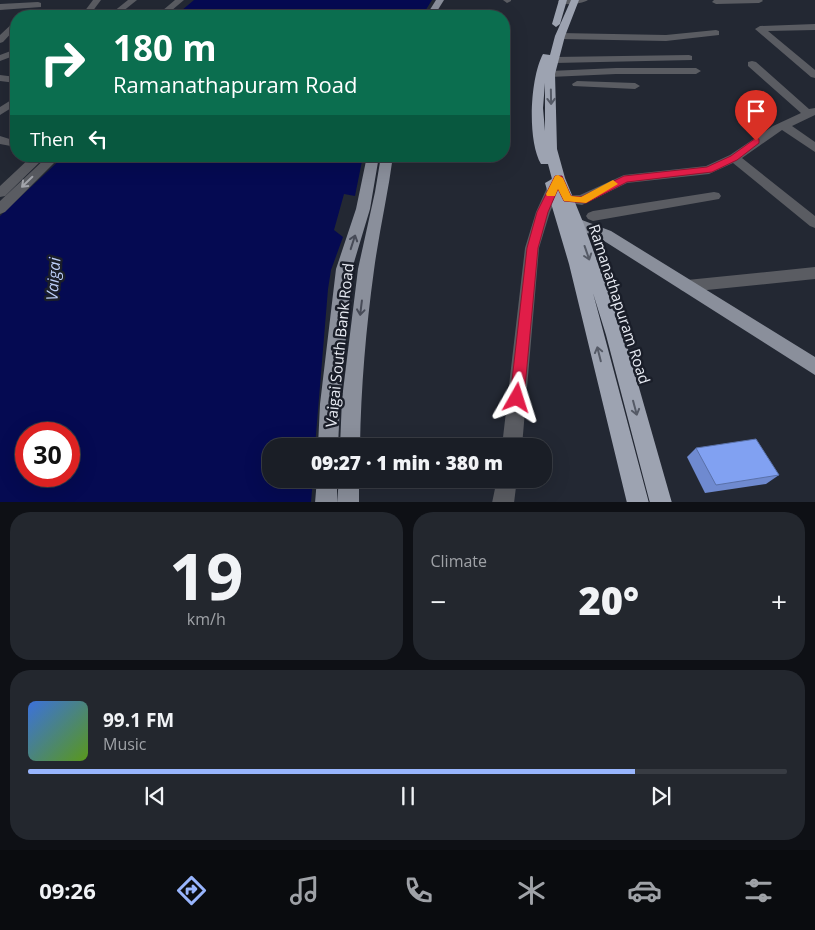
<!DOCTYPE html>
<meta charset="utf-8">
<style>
:root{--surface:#1a1e26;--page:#23272e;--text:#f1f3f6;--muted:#9fa2a7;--line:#383c43;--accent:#98b5fd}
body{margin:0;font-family:"Open Sans",sans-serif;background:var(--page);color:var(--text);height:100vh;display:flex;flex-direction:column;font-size:19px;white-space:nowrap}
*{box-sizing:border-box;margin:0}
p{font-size:16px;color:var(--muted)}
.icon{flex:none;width:28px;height:28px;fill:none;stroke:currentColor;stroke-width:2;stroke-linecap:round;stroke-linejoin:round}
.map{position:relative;height:502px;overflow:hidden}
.details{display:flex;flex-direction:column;gap:10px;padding:10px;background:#0e1015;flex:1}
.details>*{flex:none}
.hud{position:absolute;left:10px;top:10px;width:500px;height:152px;border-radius:20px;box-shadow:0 5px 20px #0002,0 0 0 1px var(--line);background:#0b6e4f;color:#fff;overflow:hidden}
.speed{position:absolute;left:15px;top:422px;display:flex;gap:10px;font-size:25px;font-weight:700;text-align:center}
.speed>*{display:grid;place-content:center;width:65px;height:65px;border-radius:50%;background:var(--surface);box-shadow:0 5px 20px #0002,0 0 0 1px var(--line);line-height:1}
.speed .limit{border:8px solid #d22;background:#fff;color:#111}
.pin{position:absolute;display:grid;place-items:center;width:42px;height:42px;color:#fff;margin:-51px -21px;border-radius:50% 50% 50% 0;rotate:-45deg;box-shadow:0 0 5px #0007}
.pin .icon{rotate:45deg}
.me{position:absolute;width:55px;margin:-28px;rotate:6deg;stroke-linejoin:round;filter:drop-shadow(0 0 4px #0008)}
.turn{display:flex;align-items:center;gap:18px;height:105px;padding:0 20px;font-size:22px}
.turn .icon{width:65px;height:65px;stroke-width:2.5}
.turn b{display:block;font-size:35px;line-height:42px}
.then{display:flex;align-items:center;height:48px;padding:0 20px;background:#0003;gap:10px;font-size:19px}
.big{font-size:38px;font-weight:800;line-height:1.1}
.details .widget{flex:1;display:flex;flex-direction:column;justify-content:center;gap:8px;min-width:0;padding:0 18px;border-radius:20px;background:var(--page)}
.details .dial{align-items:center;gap:0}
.dial b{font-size:65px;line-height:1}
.song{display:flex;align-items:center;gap:15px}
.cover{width:60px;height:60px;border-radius:8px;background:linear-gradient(135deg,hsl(220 70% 55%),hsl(90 70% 35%))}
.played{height:5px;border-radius:2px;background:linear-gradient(90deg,var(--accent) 80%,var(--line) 80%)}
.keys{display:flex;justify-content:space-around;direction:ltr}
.heat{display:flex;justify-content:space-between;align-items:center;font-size:28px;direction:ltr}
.details .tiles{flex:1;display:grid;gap:10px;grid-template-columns:1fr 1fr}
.widget:last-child{grid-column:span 2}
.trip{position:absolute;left:262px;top:438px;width:290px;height:50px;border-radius:20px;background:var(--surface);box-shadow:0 5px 20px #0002,0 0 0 1px var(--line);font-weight:800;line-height:50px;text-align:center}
.dock{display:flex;height:80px;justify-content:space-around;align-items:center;background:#0a0c0f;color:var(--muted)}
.dock .icon{width:35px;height:35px}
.dock .active{color:var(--accent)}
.dock b{font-size:22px;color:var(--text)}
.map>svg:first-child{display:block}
.water{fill:#050a52;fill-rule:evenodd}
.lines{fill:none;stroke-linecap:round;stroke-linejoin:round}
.minor{fill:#5a5c62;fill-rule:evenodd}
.major{fill:#8a8f9b;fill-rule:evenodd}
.highway{fill:#9da3b1;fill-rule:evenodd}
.wall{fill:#6f8ad0}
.building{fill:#81a1f2;stroke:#5a71a9}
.oneway{stroke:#555a66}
.oneway2{stroke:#a2a4ab}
.oneway3{stroke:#474b57}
.route{fill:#e11d48;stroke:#92132f}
.slow{fill:#f59e0b}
.labels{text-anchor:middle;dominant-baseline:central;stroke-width:5;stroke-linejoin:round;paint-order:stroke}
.street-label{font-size:15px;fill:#e9ecf4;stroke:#1a1e29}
.water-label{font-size:16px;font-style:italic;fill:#bccef8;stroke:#1a1e29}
</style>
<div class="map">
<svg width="815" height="503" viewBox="0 0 815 503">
<rect width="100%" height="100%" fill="#232833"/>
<path class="water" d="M194 0H432L422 16H175Z
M64 156H363L355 196 344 194 334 230 343 237 331 270 328 289 315 446H271V479H313L311 502 0 503V216ZM26 434H69V476H26Z"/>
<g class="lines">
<path class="minor" d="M93 0H101L89 16H81Z
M128 0H137L117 16H108Z
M175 0H184L165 16H156Z
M503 0H511V1L507 3Z
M559 0H588C581 4 565 6 558 2Z
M714 0H762L763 1 759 3 716 4 712 2Z
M38 2 41 3V7L0 10V4Z
M29 13 33 16H20L21 14Z
M16 20V28L3 42 0 43V35Z
M815 24V30L768 31 815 70V78L811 77 755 29 760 26Z
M716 30 719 31V35L666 41 560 39 555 36 560 33 666 35Z
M16 49V55L0 61V55Z
M689 55 692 56V60L555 63 550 60 555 57Z
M752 61 756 62 809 109 815 108V115L792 126 815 142V152L782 130 742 158 815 216V228L810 226 733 163 709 174 627 183 582 205 563 202 561 199 563 196 580 195 624 175 706 166 730 155 773 126 801 113 748 66V62Z
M616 68H696L701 71 696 74H616L550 77 545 74 550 71Z
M0 75 16 77V83L0 81Z
M577 81 635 83 640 86 635 89 573 86 572 84Z
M16 97V105L0 115V107Z
M0 136 16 141V147L0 144Z
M32 156H46L5 196 0 197V186Z
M48 156H61L5 212 0 214V201Z
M558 175 565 179 550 212 539 248 522 446H502L525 248 536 212 551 179Z
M714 192 719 193 721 196 719 199 593 221 588 219 586 216 588 213 593 211Z
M815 267V279L687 292 681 290 679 286 681 282 687 280Z
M497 479H517L514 503H492Z"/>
<path class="major" d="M436 0H444L434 16H426Z
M367 156H379L370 209 352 269 340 404 338 446H318L320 404 336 269 356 209Z
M381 156H393C388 194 379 232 374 270 366 328 361 387 360 446H340L342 399 358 269 375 192Z
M566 214 611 231 815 357V375L601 239 561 222 559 219 561 216Z
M317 479H337V503H315Z
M339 479H359V503H337Z"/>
<path class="highway" d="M559 0H567L560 24 556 27 552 24Z
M571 0H579L565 36 555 74 557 149 565 178 583 222 624 335 672 503H650L606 335 593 293 649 503H627L569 264 545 183 552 179 548 164H541C527 140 530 78 543 54L550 55 555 36ZM545 83V131L543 108Z"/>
</g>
<path class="wall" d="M696 448 779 475 766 484 705 493 687 457Z"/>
<path class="building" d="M756 439 779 475 716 485 696 448Z"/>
<defs><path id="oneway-shaft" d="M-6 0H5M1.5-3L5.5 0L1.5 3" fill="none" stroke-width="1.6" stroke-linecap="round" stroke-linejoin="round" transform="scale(1.25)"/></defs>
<g class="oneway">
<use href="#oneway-shaft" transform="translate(551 97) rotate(89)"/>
<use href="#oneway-shaft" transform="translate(587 253) rotate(71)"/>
<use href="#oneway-shaft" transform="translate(599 354) rotate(-104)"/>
<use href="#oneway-shaft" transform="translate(635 408) rotate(75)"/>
</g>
<use class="oneway2" href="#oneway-shaft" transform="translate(27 182) rotate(136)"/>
<g class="oneway3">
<use href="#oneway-shaft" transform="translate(353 242) rotate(-72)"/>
<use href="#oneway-shaft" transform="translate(361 308) rotate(97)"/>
</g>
<path class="route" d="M756 138 759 139V143L737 160 712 172 627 182 586 203 564 201 558 189 548 212 538 248 524 398 522 403 517 405 512 403 510 398 527 248 537 212 555 176H562L571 196 581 197 624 176 707 167 731 156Z"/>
<path class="slow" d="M558 175 563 178 571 196 581 197 613 180 618 184 586 203 564 201 558 189 555 196H547L546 194 555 176Z"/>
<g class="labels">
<g class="street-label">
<text transform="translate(620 304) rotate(72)">Ramanathapuram Road</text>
<text transform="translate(339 345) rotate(-84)">Vaigai South Bank Road</text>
</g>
<g class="water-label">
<text transform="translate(53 279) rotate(-86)">Vaigai</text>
</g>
</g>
</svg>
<div class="speed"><div class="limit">30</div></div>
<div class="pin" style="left:756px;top:141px;background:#d93025"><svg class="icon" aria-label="arrive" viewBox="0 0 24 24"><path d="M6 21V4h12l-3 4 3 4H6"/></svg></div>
<svg class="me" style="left:517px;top:398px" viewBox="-20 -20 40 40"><path d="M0-17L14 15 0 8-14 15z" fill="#e11d48" stroke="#fff" stroke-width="4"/></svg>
<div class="trip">09:27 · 1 min · 380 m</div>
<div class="hud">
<div class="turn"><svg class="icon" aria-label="right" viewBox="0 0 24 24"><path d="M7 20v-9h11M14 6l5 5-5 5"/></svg><div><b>180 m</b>Ramanathapuram Road</div></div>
<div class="then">Then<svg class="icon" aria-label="left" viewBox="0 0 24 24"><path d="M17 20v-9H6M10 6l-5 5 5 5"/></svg></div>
</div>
</div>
<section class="details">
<div class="tiles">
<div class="widget dial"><b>19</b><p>km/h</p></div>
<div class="widget"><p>Climate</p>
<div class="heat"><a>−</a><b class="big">20°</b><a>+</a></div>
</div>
<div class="widget">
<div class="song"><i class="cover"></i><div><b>99.1 FM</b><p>Music</p></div></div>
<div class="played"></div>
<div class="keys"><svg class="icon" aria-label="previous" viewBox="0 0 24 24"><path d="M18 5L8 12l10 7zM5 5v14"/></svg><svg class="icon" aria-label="pause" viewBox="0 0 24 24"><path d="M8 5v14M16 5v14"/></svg><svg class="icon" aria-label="next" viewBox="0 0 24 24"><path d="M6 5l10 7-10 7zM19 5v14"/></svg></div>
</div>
</div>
</section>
<nav class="dock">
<b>09:26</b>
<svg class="icon active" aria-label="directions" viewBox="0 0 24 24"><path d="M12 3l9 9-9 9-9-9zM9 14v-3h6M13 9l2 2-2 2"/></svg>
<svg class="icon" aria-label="music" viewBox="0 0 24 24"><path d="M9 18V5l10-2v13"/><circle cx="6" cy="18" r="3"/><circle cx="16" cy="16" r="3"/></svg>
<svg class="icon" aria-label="phone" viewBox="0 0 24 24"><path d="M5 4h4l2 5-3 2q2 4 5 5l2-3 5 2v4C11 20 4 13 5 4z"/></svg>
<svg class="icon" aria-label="climate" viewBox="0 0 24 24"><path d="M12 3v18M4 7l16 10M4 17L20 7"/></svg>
<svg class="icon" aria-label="car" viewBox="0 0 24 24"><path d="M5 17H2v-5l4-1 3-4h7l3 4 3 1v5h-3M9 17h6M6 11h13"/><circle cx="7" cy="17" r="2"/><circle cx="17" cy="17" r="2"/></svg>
<svg class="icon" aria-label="filters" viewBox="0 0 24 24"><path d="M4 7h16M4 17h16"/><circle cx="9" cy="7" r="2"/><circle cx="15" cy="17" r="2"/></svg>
</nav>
